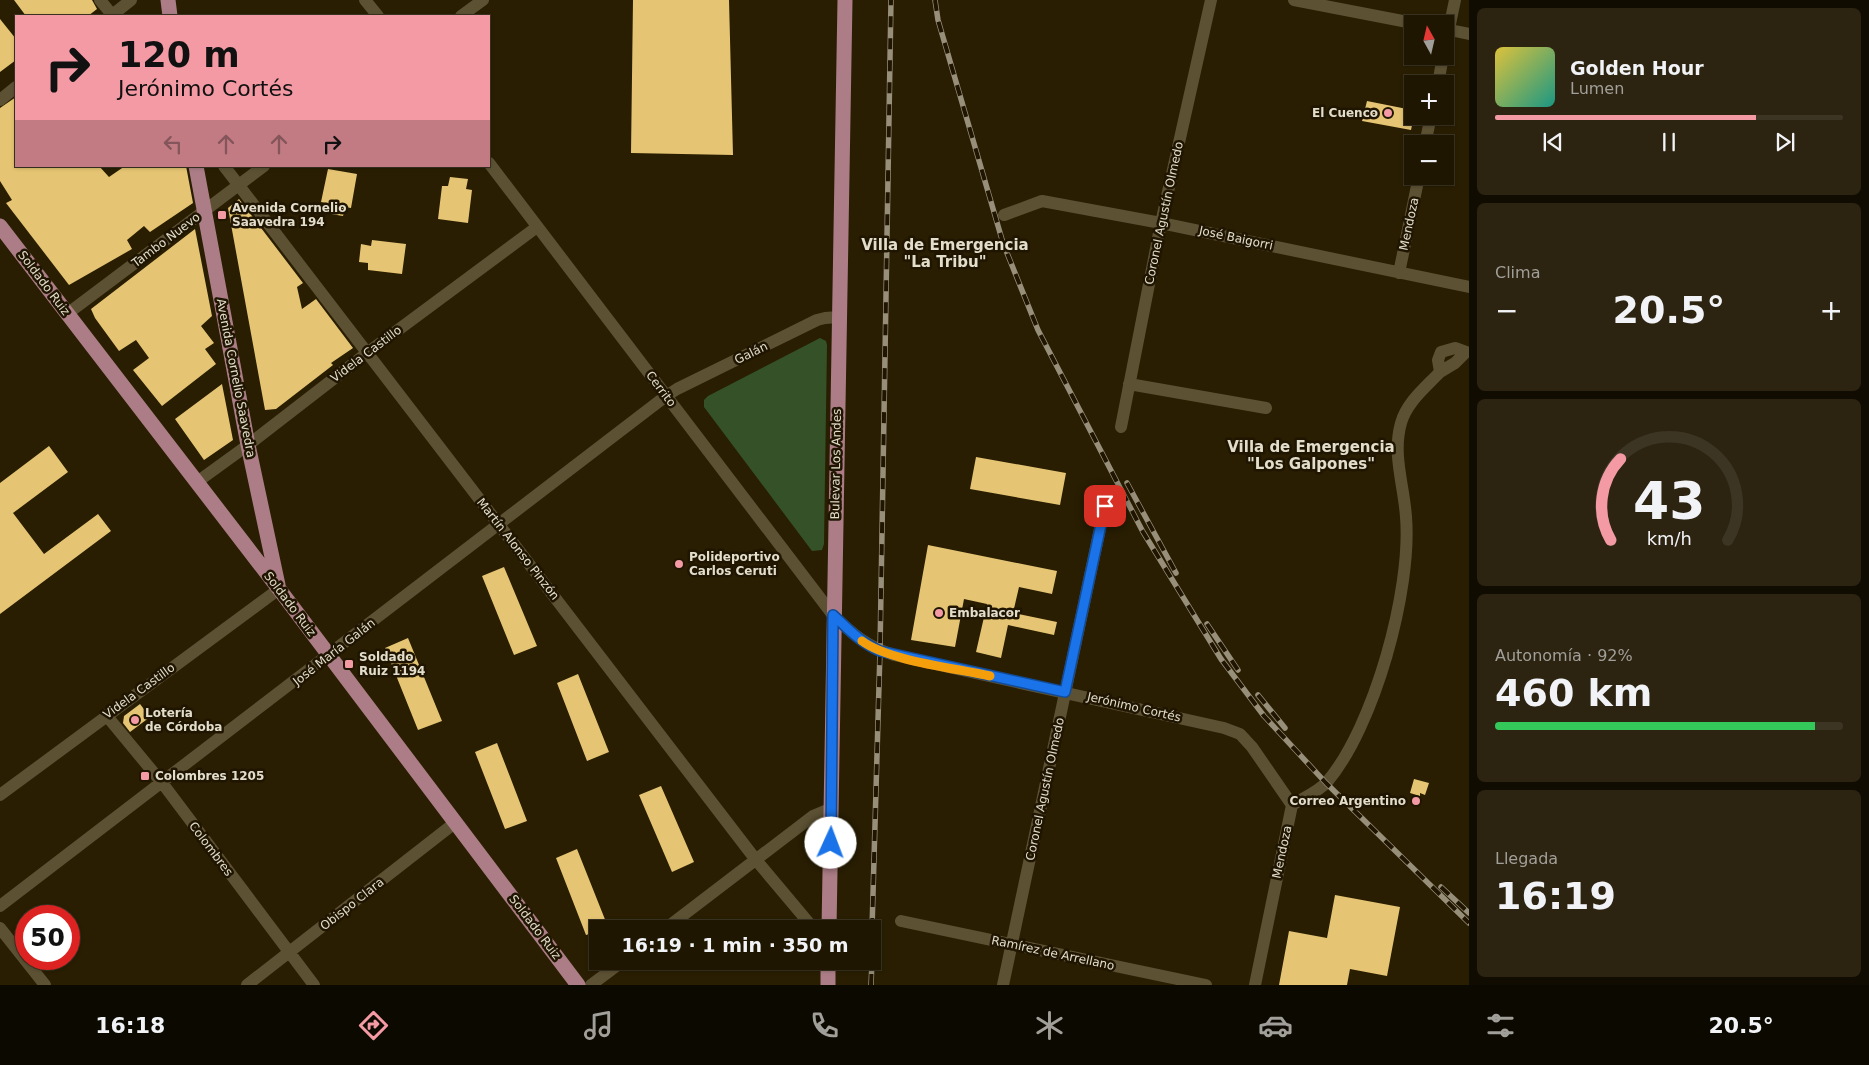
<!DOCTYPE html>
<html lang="es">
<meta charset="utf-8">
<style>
:root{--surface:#1f1602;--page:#2c2311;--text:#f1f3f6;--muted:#a19f99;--line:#3c3524;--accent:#f49aa4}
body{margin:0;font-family:"DejaVu Sans",sans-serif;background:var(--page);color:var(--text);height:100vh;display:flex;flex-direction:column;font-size:19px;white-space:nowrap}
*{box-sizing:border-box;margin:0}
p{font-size:16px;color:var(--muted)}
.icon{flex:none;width:28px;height:28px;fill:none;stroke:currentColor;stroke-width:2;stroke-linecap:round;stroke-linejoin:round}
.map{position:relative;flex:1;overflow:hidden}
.details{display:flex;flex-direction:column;gap:8px;padding:8px;background:#110c01;width:400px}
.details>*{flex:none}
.banner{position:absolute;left:15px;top:15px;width:475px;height:152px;border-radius:0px;box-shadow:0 1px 4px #0004,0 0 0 1px var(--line);background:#f49aa4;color:#111;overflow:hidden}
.needle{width:32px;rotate:352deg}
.buttons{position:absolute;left:1404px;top:15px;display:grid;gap:10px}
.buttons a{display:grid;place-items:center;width:50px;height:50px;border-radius:0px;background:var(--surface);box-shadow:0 1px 4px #0004,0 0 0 1px var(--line);font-size:25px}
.speed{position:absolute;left:15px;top:905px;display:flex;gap:10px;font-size:25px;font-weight:700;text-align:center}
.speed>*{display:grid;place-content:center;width:65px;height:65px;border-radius:50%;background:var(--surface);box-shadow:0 1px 4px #0004,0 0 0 1px var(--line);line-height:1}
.speed .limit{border:8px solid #d22;background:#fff;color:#111}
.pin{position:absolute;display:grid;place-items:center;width:42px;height:42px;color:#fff;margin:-21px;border-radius:10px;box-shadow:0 2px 8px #0006}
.me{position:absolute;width:55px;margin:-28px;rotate:2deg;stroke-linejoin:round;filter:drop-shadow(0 0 4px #0008)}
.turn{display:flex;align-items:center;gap:18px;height:105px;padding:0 20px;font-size:22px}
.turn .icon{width:65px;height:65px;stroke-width:2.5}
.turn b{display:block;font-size:35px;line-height:42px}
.lanes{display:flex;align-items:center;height:48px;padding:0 20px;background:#0003;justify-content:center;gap:25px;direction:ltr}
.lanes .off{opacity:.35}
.big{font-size:38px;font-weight:700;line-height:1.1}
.details .card{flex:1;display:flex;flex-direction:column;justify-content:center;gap:8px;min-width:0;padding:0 18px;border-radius:8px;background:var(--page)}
.details .dial{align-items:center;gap:0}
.dial svg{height:130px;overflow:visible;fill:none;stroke:var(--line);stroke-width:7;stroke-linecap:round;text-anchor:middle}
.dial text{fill:var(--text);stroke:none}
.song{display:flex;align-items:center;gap:15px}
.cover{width:60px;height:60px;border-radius:8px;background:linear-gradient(135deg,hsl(50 70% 55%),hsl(170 70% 35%))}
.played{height:5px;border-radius:2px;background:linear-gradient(90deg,var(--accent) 75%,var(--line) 75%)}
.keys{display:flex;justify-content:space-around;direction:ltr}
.heat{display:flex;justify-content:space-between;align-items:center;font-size:28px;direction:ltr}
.charge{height:8px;border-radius:4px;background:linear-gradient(90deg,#34c759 92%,var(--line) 0)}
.trip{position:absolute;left:589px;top:920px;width:292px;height:50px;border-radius:0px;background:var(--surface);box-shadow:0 1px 4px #0004,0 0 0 1px var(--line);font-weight:700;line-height:50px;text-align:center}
.tabs{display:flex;height:80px;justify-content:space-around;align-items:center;background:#0c0901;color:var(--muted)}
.tabs .icon{width:35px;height:35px}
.tabs .current{color:var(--accent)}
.tabs b{font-size:22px;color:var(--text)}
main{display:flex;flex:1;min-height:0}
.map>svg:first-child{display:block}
.green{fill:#345128}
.building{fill:#e5c573}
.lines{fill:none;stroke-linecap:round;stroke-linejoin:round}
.minor{stroke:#5c5133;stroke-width:12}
.major{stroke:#ac7d86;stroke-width:15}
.rail-casing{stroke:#988f7a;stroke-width:5.5}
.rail{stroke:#1f1500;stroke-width:4;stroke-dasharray:11;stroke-linecap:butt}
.route-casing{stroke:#114b97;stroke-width:12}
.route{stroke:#1a73e8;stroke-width:9}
.slow{stroke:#f59e0b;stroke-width:9}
.poi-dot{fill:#f49aa4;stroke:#1f1500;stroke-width:2}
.labels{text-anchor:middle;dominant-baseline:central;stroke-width:5;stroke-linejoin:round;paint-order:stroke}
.poi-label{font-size:12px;font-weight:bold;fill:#e3ddcc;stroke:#1f1500;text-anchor:start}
.street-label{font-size:12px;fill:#e3ddcc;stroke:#1f1500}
.quarter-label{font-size:15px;font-weight:bold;fill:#e3ddcc;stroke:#1f1500}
</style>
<main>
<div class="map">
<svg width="1469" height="985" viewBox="0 0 1469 985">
<rect width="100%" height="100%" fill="#291e02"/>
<path class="green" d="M820 338 826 341 827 345 824 544 822 550 812 551 704 407V400L708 396Z"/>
<path class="building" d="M14 0H92L97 9 88 16H26Z
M633 0H729L733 155 631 153Z
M0 19 16 39V60L0 72Z
M16 97V166H99L109 177 125 166H186L193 203 150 232 144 226 127 240 132 249 69 285 6 203 12 200 0 181V108Z
M1367 101 1412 110V116H1414L1411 130 1362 121Z
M328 169 357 174 351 208 345 207 343 216 325 213 327 203 321 202Z
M450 177 468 179 466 189 472 190 468 223 438 219 442 186H448Z
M239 199 303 283 297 287 302 309 316 299 353 348 331 363 333 365 276 409 265 410 228 208Z
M195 229 212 316 201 326 214 343 205 349 216 364 162 406 133 370 149 358 136 340 119 351 95 318 91 309Z
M372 240 406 244 402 274 368 270V263L359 262 361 244 371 246Z
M222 384 233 440 204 460 175 419Z
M49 446 68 472 13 513 44 554 98 514 111 531 0 614V483Z
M976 457 1066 473 1060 505 970 489Z
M928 545 1057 571 1052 594 1019 587 1013 613 1057 622 1054 635 1008 625 1001 658 976 652 987 604 964 599 955 647 911 640Z
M504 567 537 646 514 655 482 576Z
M408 638 442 721 418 730 385 648Z
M578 674 609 752 587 761 557 683Z
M140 704 150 717 130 732 123 723 124 716Z
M497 743 527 821 505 829 475 752Z
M1414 779 1429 783 1425 795 1420 793V796L1410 793Z
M661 786 694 862 672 872 639 795Z
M577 849 608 927 598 929V931L586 935 556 858Z
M1335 895 1400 907 1387 976 1350 969 1347 985H1279L1289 931 1327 938Z"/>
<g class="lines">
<path class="minor" d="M100 0 113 16
M365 0 378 16
M1294 0 1418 24
M111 16 131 0
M461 16 483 0
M1445 29 1469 34
M1445 48 1455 0
M1438 84 1443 56
M0 100 16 87
M1425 144 1431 116
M489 163 833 615C852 634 868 647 894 655L1224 728 1240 734 1252 747 1292 805 1255 985
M224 166 756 860 814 929
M1004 215 1042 201 1161 223 1469 287
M1399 273 1419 176
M67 314 264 166
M1129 384 1266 408
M1121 427 1161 223 1211 0
M197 482 248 445 367 353 537 227
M106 715 163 784 314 985
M0 795 279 589
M1292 805C1303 798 1318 792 1327 782 1374 727 1412 590 1406 517 1404 485 1392 455 1401 423 1407 402 1425 388 1440 372L1438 360 1441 352 1455 348 1466 352 1455 363 1440 372
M0 906 666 396 677 389 817 320 825 318 839 317
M901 921 1206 985
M0 928 45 985
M665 929 813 816 832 808
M247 985 456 822
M591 985 623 961
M1003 985 1105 505"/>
<path class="major" d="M168 0 170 16
M196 166 248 445 278 585
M0 226 279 589 578 985
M829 929 845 0
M828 985V961"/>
<g class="rail-casing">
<path id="rail" d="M935 0 938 20 1003 243 1038 330 1143 532 1221 659 1264 716 1326 783 1469 923
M1127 483 1176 573
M1207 624 1238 670
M1258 695 1285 728
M1441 887 1469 913
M872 929 880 651 891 0
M871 985 872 961"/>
</g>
<use href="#rail" class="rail"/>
</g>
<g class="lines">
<g class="route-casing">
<path id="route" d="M831 843 833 615C848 629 861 643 880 651L1065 692 1105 506"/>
</g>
<use href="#route" class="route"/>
<path class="slow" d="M862 641C889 661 955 668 990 676"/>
</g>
<g class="poi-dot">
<circle cx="1388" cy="113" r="5"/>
<rect x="217" y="210" width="10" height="10" rx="2.5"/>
<circle cx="679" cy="564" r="5"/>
<circle cx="939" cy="613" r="5"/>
<rect x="344" y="659" width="10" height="10" rx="2.5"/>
<circle cx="135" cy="720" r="5"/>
<rect x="140" y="771" width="10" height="10" rx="2.5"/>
<circle cx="1416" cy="801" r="5"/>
</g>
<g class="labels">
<g class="poi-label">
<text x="1378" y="113" text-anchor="end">El Cuenco</text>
<text x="232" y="208">Avenida Cornelio<tspan x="232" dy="14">Saavedra 194</tspan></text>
<text x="689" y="557">Polideportivo<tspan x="689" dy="14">Carlos Ceruti</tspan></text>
<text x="949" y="613">Embalacor</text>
<text x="359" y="657">Soldado<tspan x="359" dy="14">Ruiz 1194</tspan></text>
<text x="145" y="713">Lotería<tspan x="145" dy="14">de Córdoba</tspan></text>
<text x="155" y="776">Colombres 1205</text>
<text x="1406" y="801" text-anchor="end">Correo Argentino</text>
</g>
<g class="street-label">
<text transform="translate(1164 213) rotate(-78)">Coronel Agustín Olmedo</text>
<text transform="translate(1409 224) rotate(-78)">Mendoza</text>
<text transform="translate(1236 238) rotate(12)">José Baigorri</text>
<text transform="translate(166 240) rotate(-37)">Tambo Nuevo</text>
<text transform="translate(44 283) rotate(53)">Soldado Ruiz</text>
<text transform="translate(751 353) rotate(-26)">Galán</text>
<text transform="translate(366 354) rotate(-37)">Videla Castillo</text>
<text transform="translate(236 378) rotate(79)">Avenida Cornelio Saavedra</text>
<text transform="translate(661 389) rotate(53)">Cerrito</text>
<text transform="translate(836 464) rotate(-89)">Bulevar Los Andes</text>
<text transform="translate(518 549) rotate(52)">Martín Alonso Pinzón</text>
<text transform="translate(290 604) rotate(53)">Soldado Ruiz</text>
<text transform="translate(334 652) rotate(-38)">José María Galán</text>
<text transform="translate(139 691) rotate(-36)">Videla Castillo</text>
<text transform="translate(1134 707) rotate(13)">Jerónimo Cortés</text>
<text transform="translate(1045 789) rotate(-78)">Coronel Agustín Olmedo</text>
<text transform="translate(211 849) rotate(53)">Colombres</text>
<text transform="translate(1282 852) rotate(-78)">Mendoza</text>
<text transform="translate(352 904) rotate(-38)">Obispo Clara</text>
<text transform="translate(535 927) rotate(53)">Soldado Ruiz</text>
<text transform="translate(1053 953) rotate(12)">Ramírez de Arrellano</text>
</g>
<g class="quarter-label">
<text x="945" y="245">Villa de Emergencia<tspan x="945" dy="17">"La Tribu"</tspan></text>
<text x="1311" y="447">Villa de Emergencia<tspan x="1311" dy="17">"Los Galpones"</tspan></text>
</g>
</g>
</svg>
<div class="buttons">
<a><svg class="needle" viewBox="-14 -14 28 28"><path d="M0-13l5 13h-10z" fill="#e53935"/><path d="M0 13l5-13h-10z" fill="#a19f99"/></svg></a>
<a>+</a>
<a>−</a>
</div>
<div class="speed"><div class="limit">50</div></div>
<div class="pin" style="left:1105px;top:506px;background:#d93025"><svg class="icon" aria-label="arrive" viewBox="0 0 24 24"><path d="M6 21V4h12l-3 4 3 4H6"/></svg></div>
<svg class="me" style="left:831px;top:843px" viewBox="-20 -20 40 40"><circle r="19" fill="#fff"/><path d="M0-13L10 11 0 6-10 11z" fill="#1a73e8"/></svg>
<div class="trip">16:19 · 1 min · 350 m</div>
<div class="banner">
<div class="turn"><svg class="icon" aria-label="right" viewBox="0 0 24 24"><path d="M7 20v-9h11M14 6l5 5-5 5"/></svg><div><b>120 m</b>Jerónimo Cortés</div></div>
<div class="lanes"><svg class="icon off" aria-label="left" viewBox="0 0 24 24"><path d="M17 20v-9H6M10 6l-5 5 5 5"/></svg><svg class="icon off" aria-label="ahead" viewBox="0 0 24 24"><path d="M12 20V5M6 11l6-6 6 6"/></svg><svg class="icon off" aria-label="ahead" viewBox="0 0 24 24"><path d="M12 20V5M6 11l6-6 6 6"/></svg><svg class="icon" aria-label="right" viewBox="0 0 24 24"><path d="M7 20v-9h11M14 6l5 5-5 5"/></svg></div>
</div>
</div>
<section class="details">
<div class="card">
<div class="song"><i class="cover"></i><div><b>Golden Hour</b><p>Lumen</p></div></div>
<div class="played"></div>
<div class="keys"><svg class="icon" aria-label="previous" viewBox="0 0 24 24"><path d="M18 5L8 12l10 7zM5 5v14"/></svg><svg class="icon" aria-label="pause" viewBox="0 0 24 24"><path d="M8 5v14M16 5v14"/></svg><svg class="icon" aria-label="next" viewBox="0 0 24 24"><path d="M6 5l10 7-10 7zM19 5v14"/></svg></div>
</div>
<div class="card"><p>Clima</p>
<div class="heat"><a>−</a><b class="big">20.5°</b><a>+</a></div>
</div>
<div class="card dial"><svg viewBox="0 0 100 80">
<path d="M14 69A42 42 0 1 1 86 69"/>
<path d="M14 69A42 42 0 0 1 20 19" stroke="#f49aa4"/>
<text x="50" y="56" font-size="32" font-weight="700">43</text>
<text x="50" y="72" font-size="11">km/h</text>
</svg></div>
<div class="card"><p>Autonomía · 92%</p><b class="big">460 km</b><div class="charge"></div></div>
<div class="card"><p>Llegada</p><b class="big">16:19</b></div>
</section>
</main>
<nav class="tabs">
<b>16:18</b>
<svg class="icon current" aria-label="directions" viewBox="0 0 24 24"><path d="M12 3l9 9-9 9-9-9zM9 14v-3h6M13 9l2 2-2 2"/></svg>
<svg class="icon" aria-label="music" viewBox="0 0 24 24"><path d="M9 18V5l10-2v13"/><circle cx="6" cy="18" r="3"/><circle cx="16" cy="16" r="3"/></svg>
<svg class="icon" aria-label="phone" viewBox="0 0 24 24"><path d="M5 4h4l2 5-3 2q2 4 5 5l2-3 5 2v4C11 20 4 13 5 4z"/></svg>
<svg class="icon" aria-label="climate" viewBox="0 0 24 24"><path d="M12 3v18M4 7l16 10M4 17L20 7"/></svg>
<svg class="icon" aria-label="car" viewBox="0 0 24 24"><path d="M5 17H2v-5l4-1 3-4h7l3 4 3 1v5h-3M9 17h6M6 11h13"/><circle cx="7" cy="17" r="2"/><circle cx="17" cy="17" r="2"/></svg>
<svg class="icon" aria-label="filters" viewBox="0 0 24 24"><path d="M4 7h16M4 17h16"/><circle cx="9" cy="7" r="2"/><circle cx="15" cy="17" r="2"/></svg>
<b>20.5°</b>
</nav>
